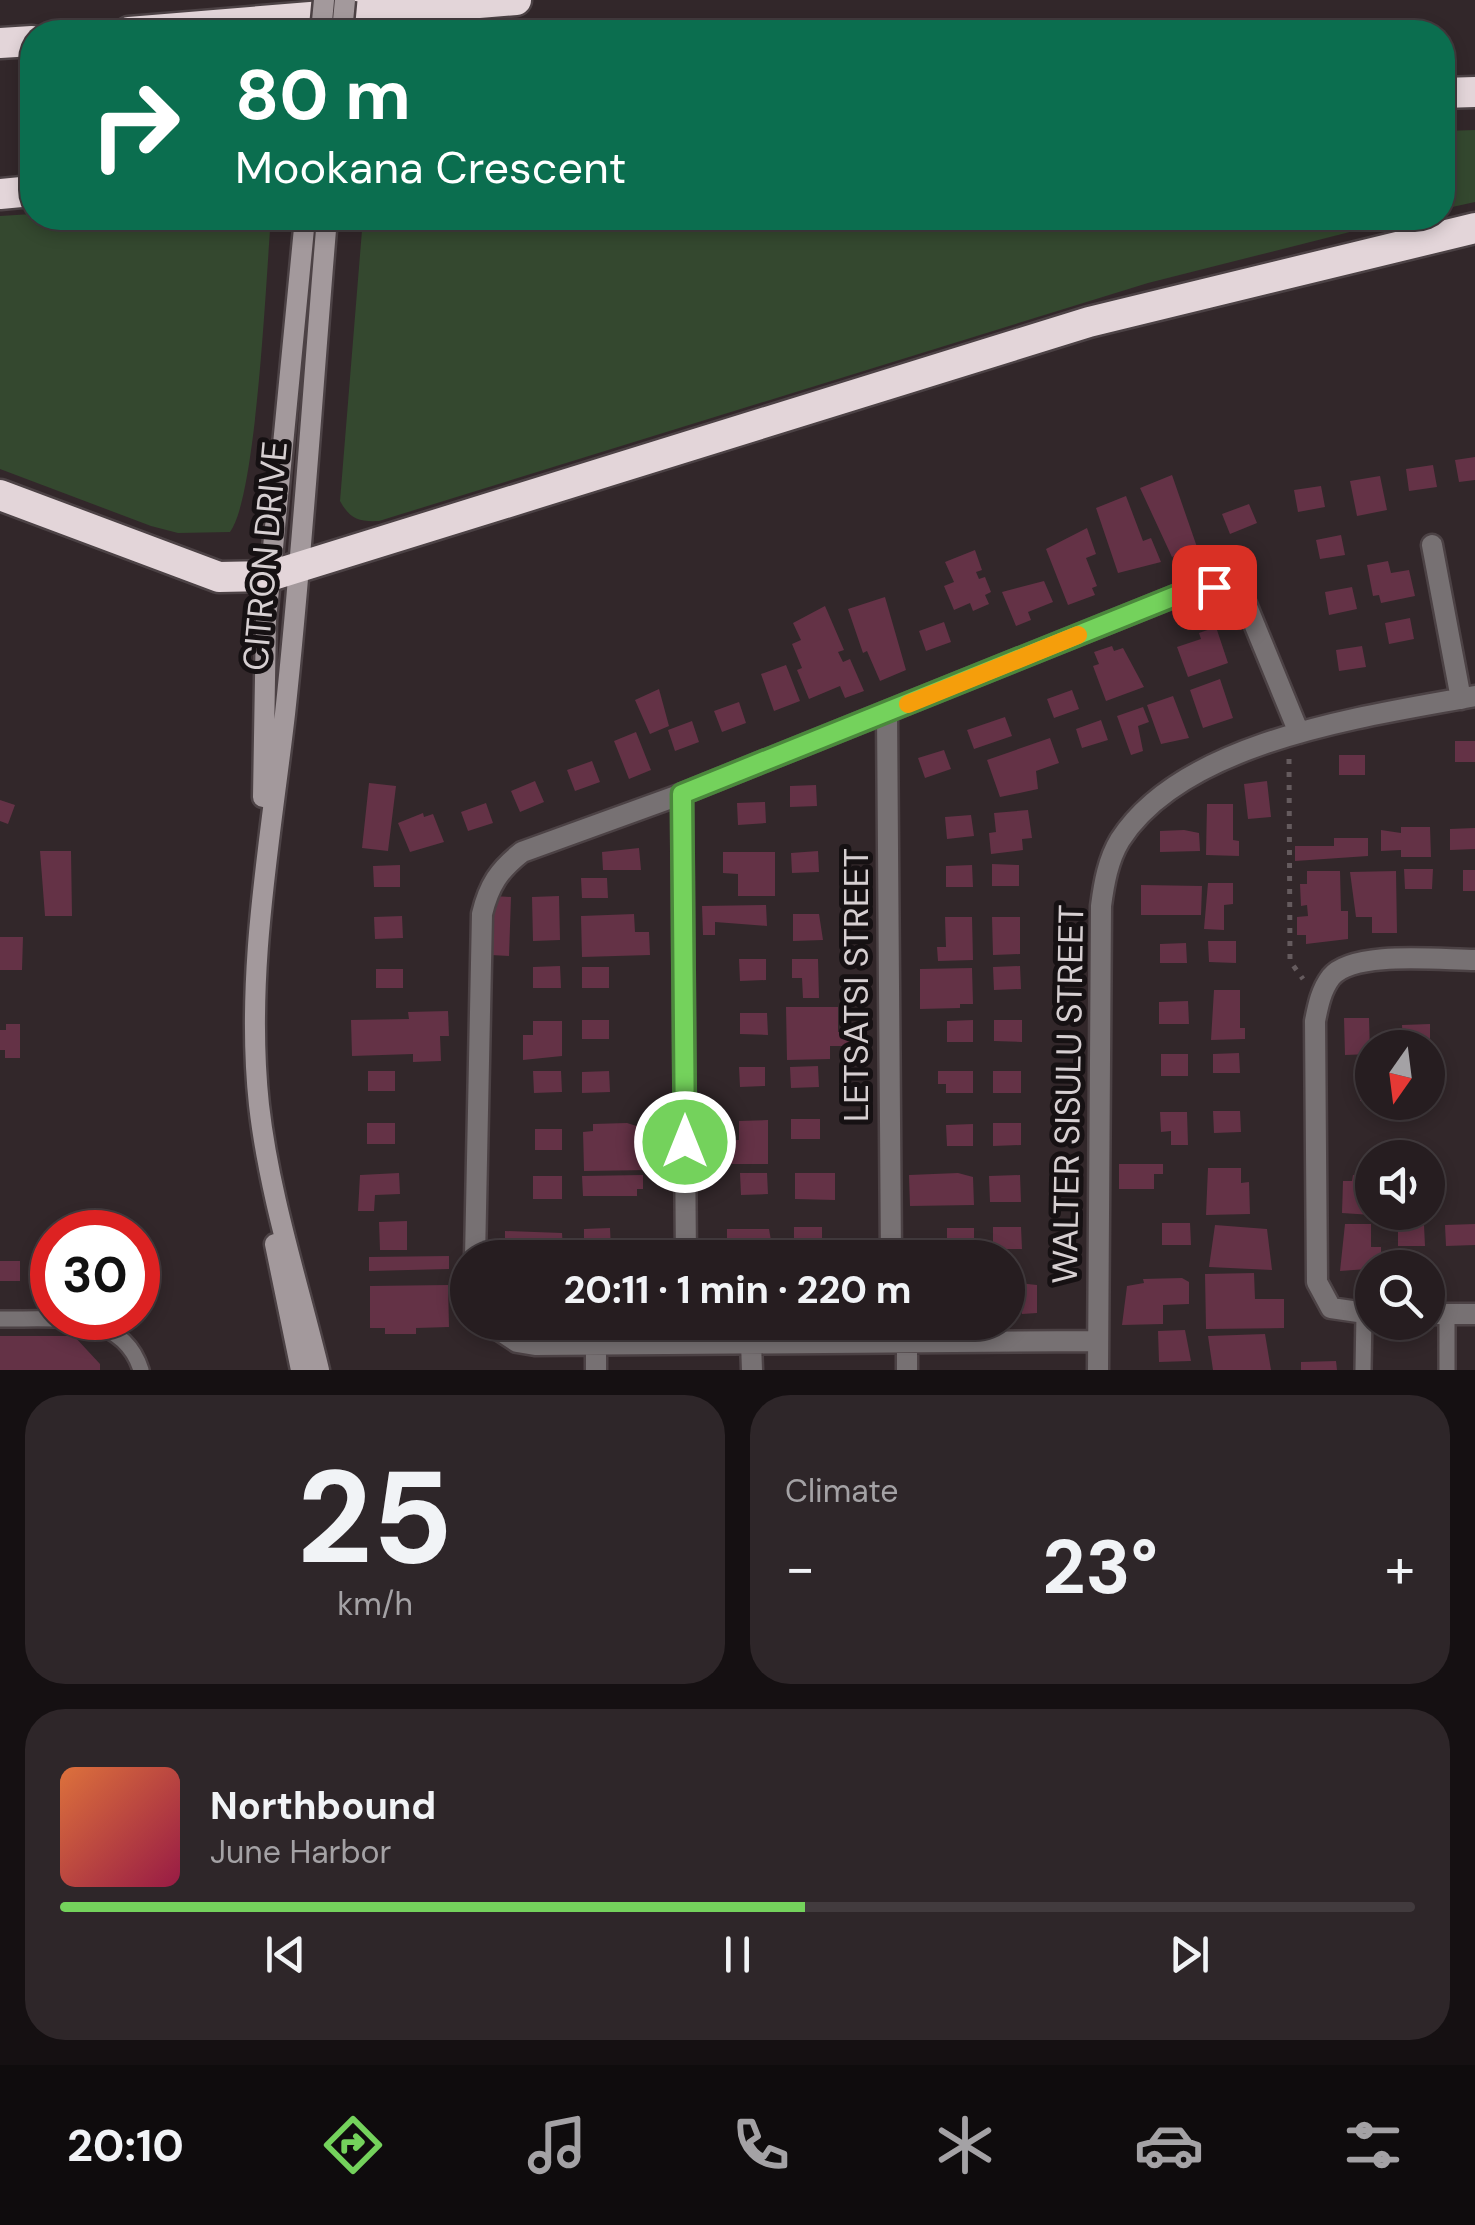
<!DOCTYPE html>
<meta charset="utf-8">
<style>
:root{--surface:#261d20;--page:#2e2629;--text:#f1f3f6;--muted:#a4a2a5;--line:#423b3e;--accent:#74d25c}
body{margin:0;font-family:"DM Sans",sans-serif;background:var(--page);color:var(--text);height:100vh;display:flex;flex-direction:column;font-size:38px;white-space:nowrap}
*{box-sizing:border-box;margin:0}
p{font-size:32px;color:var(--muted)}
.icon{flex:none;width:55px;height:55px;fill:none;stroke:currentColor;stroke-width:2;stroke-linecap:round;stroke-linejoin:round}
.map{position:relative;height:1370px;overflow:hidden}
.sheet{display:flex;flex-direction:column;gap:25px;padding:25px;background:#151012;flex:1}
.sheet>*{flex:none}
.banner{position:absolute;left:20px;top:20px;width:1435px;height:210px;border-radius:40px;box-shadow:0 5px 15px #0003,0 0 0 2px var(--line);background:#0b6e4f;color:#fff;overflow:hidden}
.needle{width:65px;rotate:194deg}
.fabs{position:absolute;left:1355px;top:1030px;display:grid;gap:20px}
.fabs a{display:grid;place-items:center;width:90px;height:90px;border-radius:50%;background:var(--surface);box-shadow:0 5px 15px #0003,0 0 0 2px var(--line);font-size:50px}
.speed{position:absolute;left:30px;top:1210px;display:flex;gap:20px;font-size:50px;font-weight:700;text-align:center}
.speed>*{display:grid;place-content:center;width:130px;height:130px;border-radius:50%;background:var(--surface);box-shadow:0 5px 15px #0003,0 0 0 2px var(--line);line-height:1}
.speed .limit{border:15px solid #d22;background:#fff;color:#111}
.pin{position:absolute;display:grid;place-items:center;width:85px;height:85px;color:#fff;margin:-42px;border-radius:20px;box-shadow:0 5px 15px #0006}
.me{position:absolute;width:110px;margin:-55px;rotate:0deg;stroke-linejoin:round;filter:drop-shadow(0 0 8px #0008)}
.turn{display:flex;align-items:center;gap:35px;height:210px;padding:0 50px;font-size:45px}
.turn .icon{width:130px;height:130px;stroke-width:2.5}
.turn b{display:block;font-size:70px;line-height:85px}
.big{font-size:75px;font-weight:700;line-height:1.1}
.sheet .widget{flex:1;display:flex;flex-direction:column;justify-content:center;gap:15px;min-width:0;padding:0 35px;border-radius:40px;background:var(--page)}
.sheet .dial{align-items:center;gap:0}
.dial b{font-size:130px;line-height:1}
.song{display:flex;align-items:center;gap:30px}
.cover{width:120px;height:120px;border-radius:15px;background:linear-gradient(135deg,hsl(20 70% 55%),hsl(340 70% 35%))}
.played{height:10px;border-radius:5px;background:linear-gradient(90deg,var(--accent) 55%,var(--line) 55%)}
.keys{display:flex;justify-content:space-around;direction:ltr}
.heat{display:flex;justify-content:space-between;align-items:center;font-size:55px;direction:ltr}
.sheet .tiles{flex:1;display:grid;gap:25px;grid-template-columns:1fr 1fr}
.widget:last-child{grid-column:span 2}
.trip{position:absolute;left:450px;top:1240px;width:575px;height:100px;border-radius:50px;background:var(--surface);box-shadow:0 5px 15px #0003,0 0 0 2px var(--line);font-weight:700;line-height:100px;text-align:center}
.tabs{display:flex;height:160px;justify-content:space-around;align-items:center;background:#0f0c0d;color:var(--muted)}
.tabs .icon{width:70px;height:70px}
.tabs .on{color:var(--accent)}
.tabs b{font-size:45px;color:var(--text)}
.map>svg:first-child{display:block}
.green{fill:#34482f}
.building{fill:#643246}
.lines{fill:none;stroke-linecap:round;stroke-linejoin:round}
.lane-casing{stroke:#4c4245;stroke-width:20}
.street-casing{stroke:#4c4245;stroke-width:25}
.secondary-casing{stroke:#4c4245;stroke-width:25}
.highway-casing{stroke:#4c4245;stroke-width:35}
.path{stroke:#655b5e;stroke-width:5;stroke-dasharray:5 8;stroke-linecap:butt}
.lane{stroke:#777173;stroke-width:15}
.street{stroke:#777173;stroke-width:20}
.secondary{stroke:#a3999c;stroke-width:20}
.highway{stroke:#e3d5d9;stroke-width:30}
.secondary-bridge-casing{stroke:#4c4245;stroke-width:25;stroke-linecap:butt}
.secondary-bridge{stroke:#a3999c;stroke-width:20}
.route-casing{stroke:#4b883c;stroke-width:25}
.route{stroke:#74d25c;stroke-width:18}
.slow{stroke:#f59e0b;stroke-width:18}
.labels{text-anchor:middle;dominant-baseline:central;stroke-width:10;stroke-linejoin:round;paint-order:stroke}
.street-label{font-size:35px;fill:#d6cfd1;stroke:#161113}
</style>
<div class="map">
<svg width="1475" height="1370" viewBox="0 0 1475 1370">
<rect width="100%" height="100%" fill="#32272a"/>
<path class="green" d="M1475 130V202L1443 209V131Z
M32 214V218H271C266 275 257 496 230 532L178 533 151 526 0 469V216Z
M363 218H1405L1148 283 379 521C359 522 350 519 340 501Z"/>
<path class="building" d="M1475 457V480L1459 482 1455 460Z
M1433 465 1437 487 1409 491 1406 469Z
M1172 475 1197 547 1172 557 1140 488Z
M1380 476 1387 510 1357 516 1350 481Z
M1321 486 1325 507 1298 512 1294 490Z
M1126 496 1143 541 1151 538 1161 562 1118 573 1096 508Z
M1249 504 1257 523 1230 534 1222 514Z
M1087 528 1096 554 1086 558 1097 586 1092 588 1095 595 1068 605 1046 549Z
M1341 535 1345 555 1320 559 1316 540Z
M975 550 982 570 976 572 979 579 985 577 991 592 985 595 989 604 973 611 970 603 954 610 944 586 954 582 945 562Z
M1388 561 1391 573 1409 570 1415 596 1381 603 1379 595 1373 596 1367 565Z
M1044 581 1053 602 1028 612 1031 620 1016 626 1002 592Z
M1352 587 1357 609 1329 615 1325 592Z
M885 597 906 670 880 681 867 651 863 653 848 609Z
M825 606 844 650 838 652 843 662 850 659 864 691 845 698 840 686 809 699 797 670 802 668 792 644 801 640 793 623Z
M1410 618 1414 639 1389 644 1385 623Z
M944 622 951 642 926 651 919 631Z
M1216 627 1228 663 1188 677 1177 647 1201 639 1199 633Z
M1112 646 1114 651 1123 648 1144 687 1106 701 1093 666 1099 664 1094 652Z
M1362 646 1366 667 1339 671 1336 650Z
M786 665 800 701 774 711 761 674Z
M1220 679 1233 718 1203 728 1190 690Z
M659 689 669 726 650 734 635 700Z
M1072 690 1079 709 1054 718 1047 699Z
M1173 696 1189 738 1161 744 1147 705Z
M739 702 746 723 722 732 714 711Z
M1143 707 1149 722 1138 726 1143 751 1131 755 1117 716Z
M1005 717 1012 736 974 749 967 730Z
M1101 720 1108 740 1082 748 1076 729Z
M692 721 699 742 675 751 668 730Z
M636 732 651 770 629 779 614 741Z
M1050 738 1059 763 1036 771 1038 789 1000 797 987 760Z
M1455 741H1475V762H1455Z
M944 750 951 769 925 778 918 758Z
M1339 755H1365V775H1339Z
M592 761 600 782 575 791 567 770Z
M535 781 544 802 520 812 511 791Z
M1267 781 1271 817 1248 819 1244 784Z
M369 783 396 786 388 851 362 848Z
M816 785 817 806 790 807V786Z
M0 800 15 805 8 824 0 821Z
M765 802 766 823 738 825 737 803Z
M486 803 493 823 468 831 461 812Z
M1207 804H1233V840L1239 841V856L1206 855Z
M1028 810 1032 838 1022 839 1023 850 991 854 989 833 996 832 994 813Z
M423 813 424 817 433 814 444 842 410 852 398 823Z
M971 815 974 836 947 839 945 817Z
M1401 827H1430L1431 857H1401V850L1381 851V830L1401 833Z
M1475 828V849L1450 850V829Z
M1184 830 1199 833 1200 851 1160 852V831Z
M1334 838H1368V856L1295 861V846H1334Z
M639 848 641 870H603L602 852Z
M40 851H71L72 916H45Z
M818 851 819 872 792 873 791 853Z
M723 852H775V896H738V874L723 873Z
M992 864 1019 865V886H992Z
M400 865V887H374L373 866Z
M972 865 973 887H946V866Z
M1404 869H1433L1432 889H1405Z
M1463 870H1475V891H1463Z
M1307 871H1340L1341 911H1348V939L1306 944V935H1297V917L1308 916 1307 905 1301 906 1300 884H1307Z
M1396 871 1397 933H1372V917H1356L1350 872Z
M581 878H607L608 898H582Z
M1208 883H1233V904L1224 905V930L1204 929Z
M1141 885 1202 886 1201 915H1141Z
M494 896 511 897 509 956 491 955Z
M559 896 560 940 533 941 532 897Z
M766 905 767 926 715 922V935H703L702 906Z
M634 914 635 932H649L650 955 582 957 581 916Z
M793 914H819L823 940 793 941Z
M402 916 403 938 375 939 374 917Z
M945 917H972L973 960 938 961 937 947H946Z
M992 917H1020V954L993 955Z
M0 937H23L22 970H0Z
M1208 941H1236V963L1209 962Z
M1186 943 1187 963H1160V944Z
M739 959H766V980L740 981Z
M792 959H818L819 998H803L802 978H792Z
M560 966 561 988H533V967Z
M1020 966 1021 989 994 990 993 967Z
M582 967H609V988H582Z
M972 968 973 1004H960V1008L920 1009V969Z
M376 969H403V988H376Z
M1214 990H1240V1028H1245V1039L1211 1040Z
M1188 1001 1189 1024H1159V1002Z
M786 1007H838V1032H851V1046H830V1059L787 1060Z
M448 1011 449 1036H440L441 1061 413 1062V1054L352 1056 351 1020 409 1019 408 1012Z
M740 1013H767L768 1035 740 1034Z
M1344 1018H1369L1370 1054 1345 1055Z
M582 1020H609V1039H582Z
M973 1020V1042H947V1021Z
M994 1020H1022V1042L994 1041Z
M533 1021H562V1056L523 1060V1035H533Z
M6 1024H20V1058H5V1050H0V1030H6Z
M1430 1024V1044L1403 1045 1402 1025Z
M1239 1053 1240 1073H1213V1054Z
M1161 1054H1188V1076H1161Z
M1360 1065H1372V1101H1360Z
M818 1066 819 1087 791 1088 790 1067Z
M739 1067H765V1086L740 1087Z
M368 1071H395V1091H368Z
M533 1071H561L562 1092 534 1093Z
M609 1071 610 1092 582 1093V1072Z
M938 1071H973V1093H946V1084H938Z
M993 1071H1021V1093H993Z
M1213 1111H1240L1241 1132 1214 1133Z
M1160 1112H1187L1188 1145H1171V1131L1161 1132Z
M791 1119H820V1139H791Z
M768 1120V1164H731V1140H739V1121Z
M367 1123H395V1144H367Z
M627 1123 649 1130 650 1170 584 1171 583 1132 593 1131V1124Z
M993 1123H1021V1145L993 1146Z
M973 1124V1146H947L946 1125Z
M535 1129H562V1150H535Z
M1119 1164H1163V1174H1154V1189H1119Z
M1208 1168H1241V1183L1249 1182 1250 1214 1206 1215Z
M399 1173 400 1194 375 1195 374 1211H358L360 1175Z
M740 1173H767L768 1194 741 1195Z
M795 1173H835V1200L795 1199Z
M958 1173 973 1177 974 1205 910 1206 909 1175Z
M643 1175V1189H637V1196H583L582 1176Z
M1020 1175 1021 1202H990L989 1176Z
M1353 1175 1372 1176V1215L1342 1213 1343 1181H1352Z
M533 1176H562V1199H533Z
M407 1221V1250H380L379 1222Z
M1162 1223H1190L1191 1245H1162Z
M1345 1224H1371V1247H1381V1268L1340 1271Z
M1475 1224V1245L1446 1246 1445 1225Z
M1215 1225 1267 1229 1272 1270 1209 1267Z
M1398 1225H1424L1425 1246H1398Z
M794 1227H822V1247H794Z
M993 1227H1021L1022 1249H993Z
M610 1228 611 1250H584V1229Z
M947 1228H974V1248L947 1249Z
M727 1229H769L774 1258H735L734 1247H727Z
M505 1231 562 1233 563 1250 505 1255Z
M449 1256V1269L369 1271V1257Z
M0 1261H20V1281H0Z
M1254 1273 1255 1299H1284V1328L1206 1329 1205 1274Z
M1182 1278 1189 1282V1304L1163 1305V1324L1122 1325 1127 1286 1144 1283 1143 1279Z
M1008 1282 1037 1285V1313L1022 1314V1304H1008Z
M448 1285 449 1327 416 1328V1334H385V1328H370V1286Z
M1185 1330 1191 1361 1159 1362 1158 1331Z
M1265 1334 1271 1370H1213L1208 1336Z
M0 1336H74L100 1364V1370H0Z
M1336 1361 1337 1370H1301V1362Z"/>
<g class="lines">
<g class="lane-casing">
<path id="lane" d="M1447 1314V1370
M0 1319C52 1320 122 1309 141 1370
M1363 1370 1364 1314"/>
</g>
<g class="street-casing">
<path id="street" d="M1432 545 1461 699
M887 712 891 1258
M682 794 686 1258
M475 1258 482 914C489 885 499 870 522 852L682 794 1190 590C1214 587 1227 588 1246 604L1299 733
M1372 1314 1331 1308 1317 1282 1315 1021C1318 1006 1321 990 1331 977 1353 950 1441 960 1475 960
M1428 1314H1475
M487 1322 517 1342 535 1345 1098 1341
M751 1343 752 1370
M907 1343V1370
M596 1344V1370
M1098 1370 1101 906C1104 883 1108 860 1120 840 1184 740 1368 716 1475 696"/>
</g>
<g class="secondary-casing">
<path id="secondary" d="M263 797 266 620 305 218
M275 1244 301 1370
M319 1370C298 1283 269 1194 259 1105 245 975 270 843 285 714 303 549 313 383 327 218"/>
</g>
<g class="highway-casing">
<path id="highway" d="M129 32 516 0
M0 43 32 41
M1442 93 1475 92
M0 194 32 191
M0 495 219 577 270 576 1089 322 1475 228"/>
</g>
<path class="path" d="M1289 759 1290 961 1303 979"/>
<use href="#lane" class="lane"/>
<use href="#street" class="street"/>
<use href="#secondary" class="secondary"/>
<use href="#highway" class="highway"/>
<g class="secondary-bridge-casing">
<path id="secondary-bridge" d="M321 32 324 0
M342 32 345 0"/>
</g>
<use href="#secondary-bridge" class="secondary-bridge"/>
</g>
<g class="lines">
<g class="route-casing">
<path id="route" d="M685 1142 682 794 1190 590 1214 587"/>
</g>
<use href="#route" class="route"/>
<path class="slow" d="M908 704 1078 635"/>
</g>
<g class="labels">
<g class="street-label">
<text transform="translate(265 556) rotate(-85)">CITRON DRIVE</text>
<text transform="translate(856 985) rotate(-90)">LETSATSI STREET</text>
<text transform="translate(1068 1094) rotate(-89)">WALTER SISULU STREET</text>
</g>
</g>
</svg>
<div class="fabs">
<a><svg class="needle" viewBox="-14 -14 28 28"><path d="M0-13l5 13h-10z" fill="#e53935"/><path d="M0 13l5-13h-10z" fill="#a4a2a5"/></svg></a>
<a><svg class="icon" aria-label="sound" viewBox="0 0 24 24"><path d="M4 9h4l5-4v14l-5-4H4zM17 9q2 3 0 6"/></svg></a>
<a><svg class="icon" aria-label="search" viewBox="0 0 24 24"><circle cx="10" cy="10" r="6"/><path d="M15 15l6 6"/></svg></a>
</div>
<div class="speed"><div class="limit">30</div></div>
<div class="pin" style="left:1214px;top:587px;background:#d93025"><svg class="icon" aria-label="arrive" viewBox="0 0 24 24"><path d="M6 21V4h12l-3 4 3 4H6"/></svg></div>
<svg class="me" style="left:685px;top:1142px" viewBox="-20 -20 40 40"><circle r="17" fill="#74d25c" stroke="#fff" stroke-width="3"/><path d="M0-11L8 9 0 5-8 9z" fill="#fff"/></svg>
<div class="trip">20:11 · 1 min · 220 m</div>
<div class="banner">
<div class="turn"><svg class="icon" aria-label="right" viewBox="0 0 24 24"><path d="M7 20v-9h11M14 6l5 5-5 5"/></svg><div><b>80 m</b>Mookana Crescent</div></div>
</div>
</div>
<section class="sheet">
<div class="tiles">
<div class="widget dial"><b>25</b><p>km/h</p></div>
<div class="widget"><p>Climate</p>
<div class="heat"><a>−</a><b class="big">23°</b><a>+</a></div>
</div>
<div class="widget">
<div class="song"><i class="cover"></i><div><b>Northbound</b><p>June Harbor</p></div></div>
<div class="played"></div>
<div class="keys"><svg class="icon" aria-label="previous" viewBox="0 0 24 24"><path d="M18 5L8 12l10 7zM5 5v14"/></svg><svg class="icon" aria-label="pause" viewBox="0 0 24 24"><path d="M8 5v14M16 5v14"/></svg><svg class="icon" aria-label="next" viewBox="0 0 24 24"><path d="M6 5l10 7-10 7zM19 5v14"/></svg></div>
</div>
</div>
</section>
<nav class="tabs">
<b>20:10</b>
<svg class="icon on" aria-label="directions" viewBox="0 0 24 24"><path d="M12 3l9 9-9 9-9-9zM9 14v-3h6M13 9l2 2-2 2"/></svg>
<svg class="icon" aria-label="music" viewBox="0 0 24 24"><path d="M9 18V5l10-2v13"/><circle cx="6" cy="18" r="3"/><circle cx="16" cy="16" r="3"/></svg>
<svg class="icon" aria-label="phone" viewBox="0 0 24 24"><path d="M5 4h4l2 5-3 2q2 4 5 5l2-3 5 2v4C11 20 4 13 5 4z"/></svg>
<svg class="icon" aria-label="climate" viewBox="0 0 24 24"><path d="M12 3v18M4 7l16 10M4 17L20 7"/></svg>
<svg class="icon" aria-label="car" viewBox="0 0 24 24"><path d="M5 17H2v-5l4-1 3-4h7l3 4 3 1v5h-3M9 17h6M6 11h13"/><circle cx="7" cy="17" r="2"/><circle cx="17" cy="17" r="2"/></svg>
<svg class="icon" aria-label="filters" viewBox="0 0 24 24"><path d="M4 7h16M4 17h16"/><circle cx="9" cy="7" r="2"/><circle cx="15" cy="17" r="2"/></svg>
</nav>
